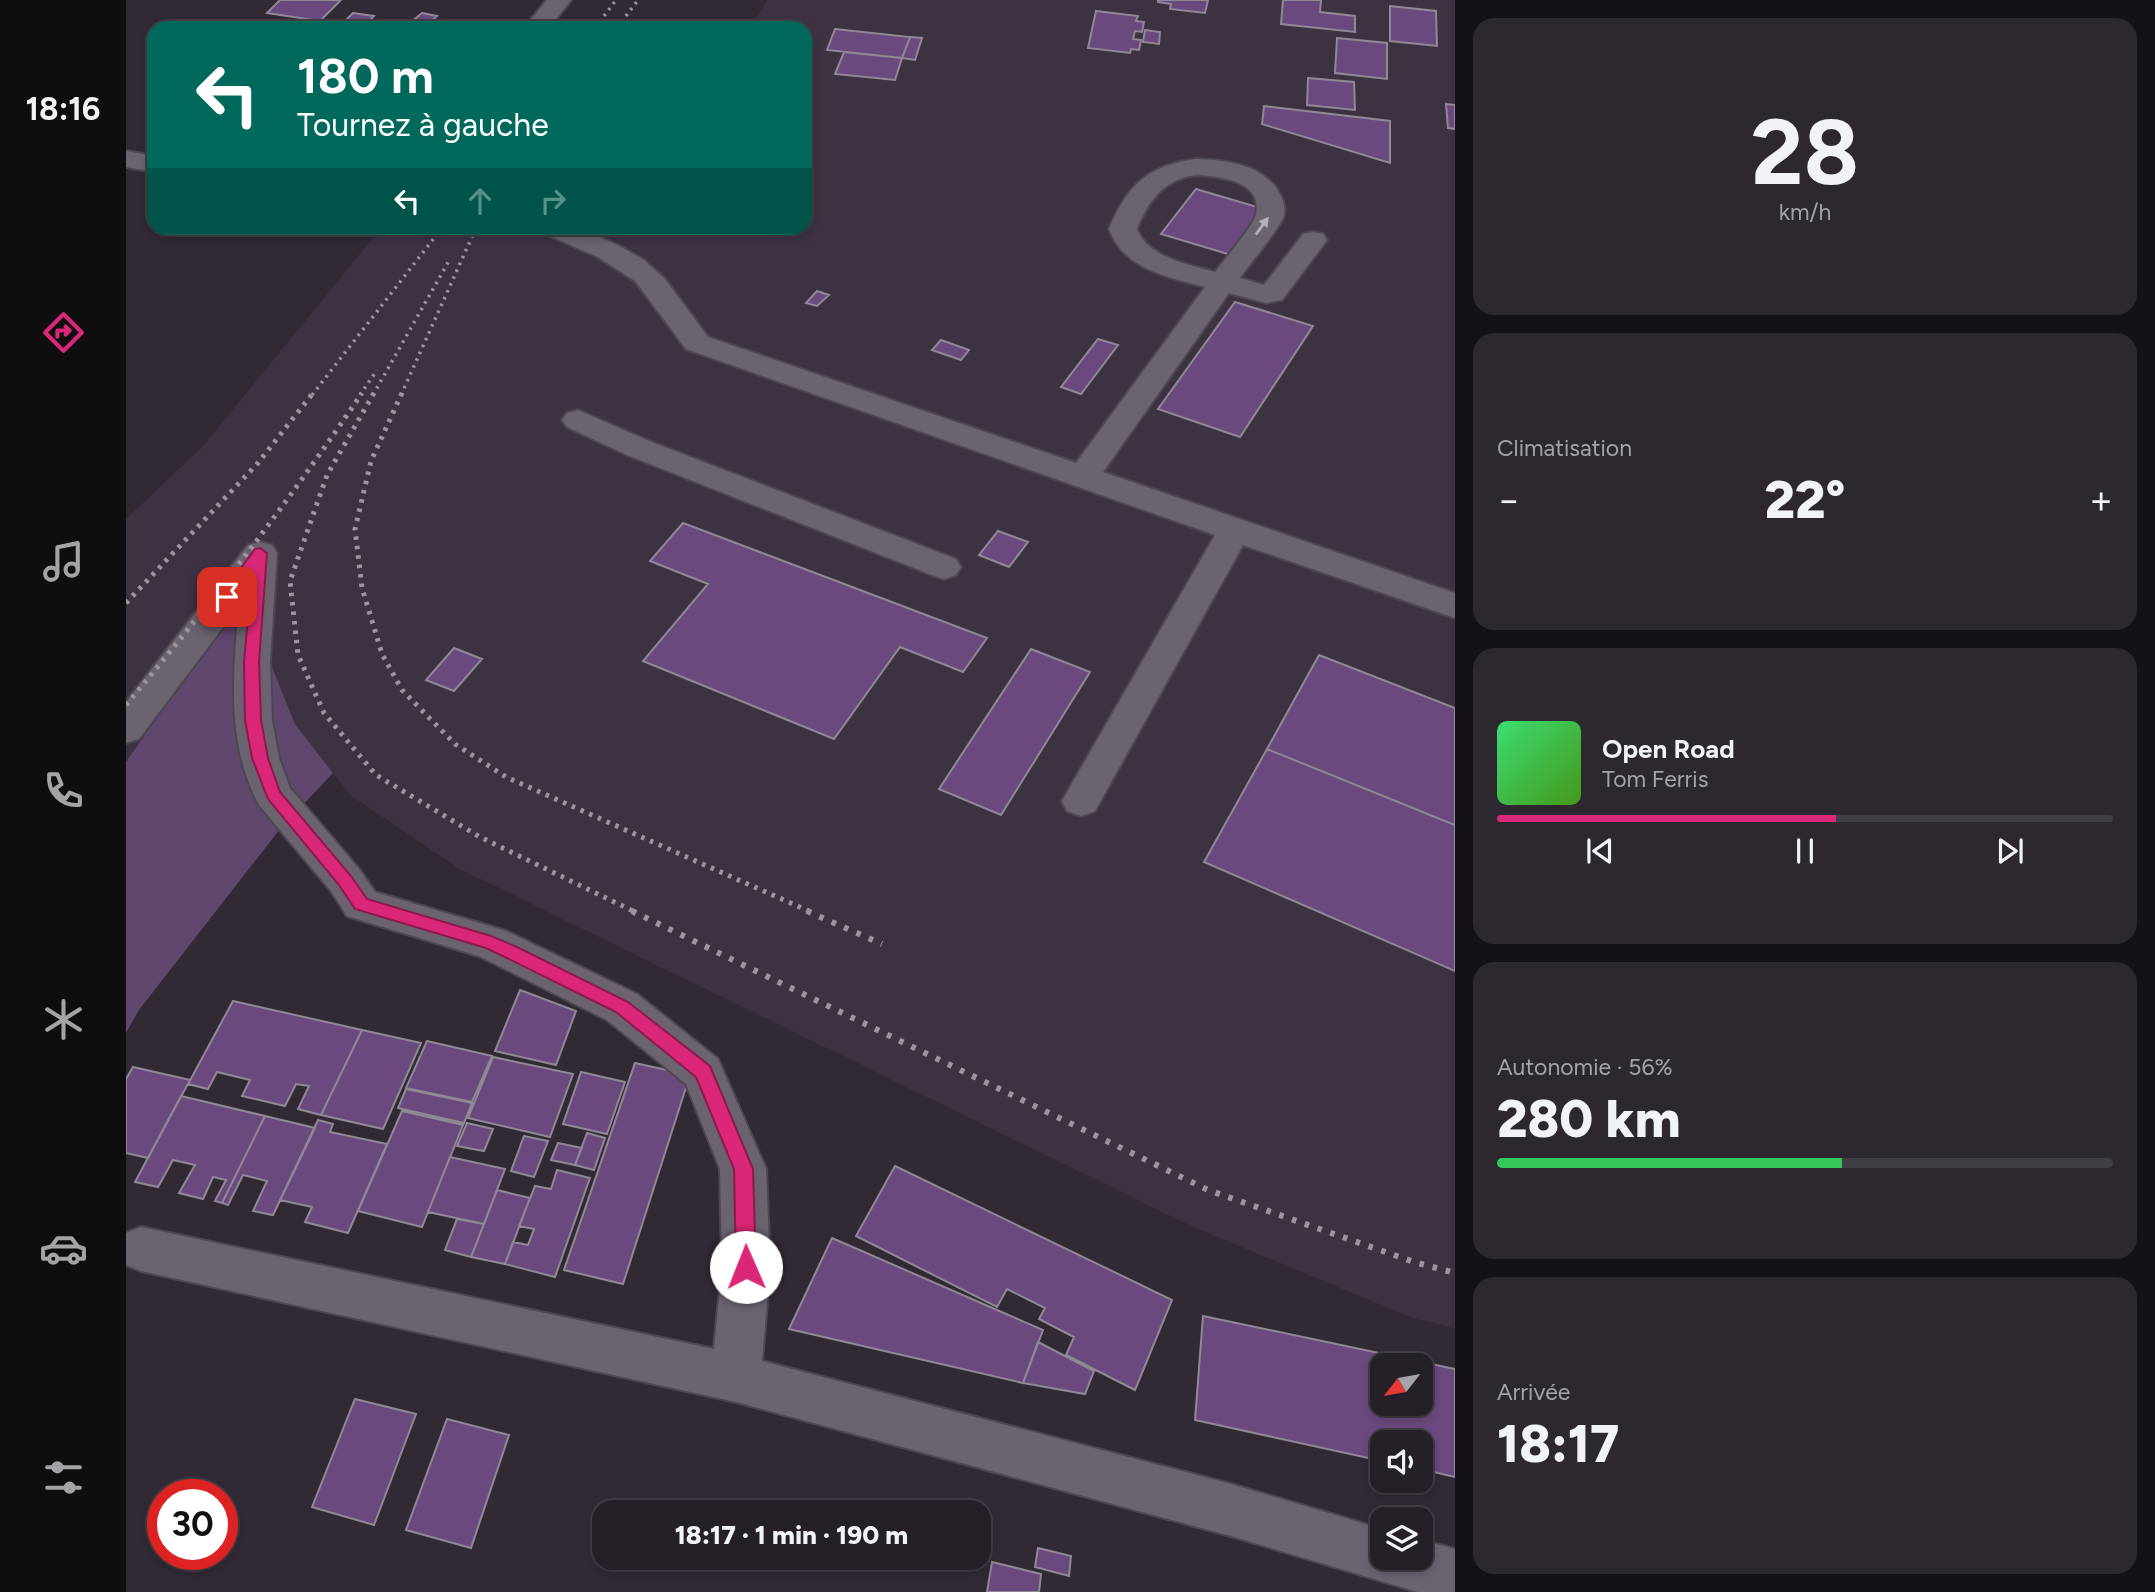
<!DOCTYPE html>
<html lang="fr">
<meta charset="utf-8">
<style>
:root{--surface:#252028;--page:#2d2830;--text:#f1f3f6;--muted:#a3a3a8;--line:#423e45;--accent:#db2777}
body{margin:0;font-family:Figtree,sans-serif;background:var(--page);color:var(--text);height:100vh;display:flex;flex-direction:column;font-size:26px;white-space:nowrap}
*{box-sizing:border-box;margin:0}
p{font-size:23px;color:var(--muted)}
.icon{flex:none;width:38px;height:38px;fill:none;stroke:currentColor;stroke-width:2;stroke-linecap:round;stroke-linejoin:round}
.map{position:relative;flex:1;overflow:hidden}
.sheet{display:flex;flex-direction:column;gap:18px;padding:18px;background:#141216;width:700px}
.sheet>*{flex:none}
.guide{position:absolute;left:21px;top:21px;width:665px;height:214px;border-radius:21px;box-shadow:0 4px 10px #0003,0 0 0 2px var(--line);background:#00695c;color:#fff;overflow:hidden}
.needle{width:46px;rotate:239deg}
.fabs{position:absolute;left:1244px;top:1353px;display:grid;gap:14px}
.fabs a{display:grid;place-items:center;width:63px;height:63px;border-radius:14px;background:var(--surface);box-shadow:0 4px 10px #0003,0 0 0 2px var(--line);font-size:35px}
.speed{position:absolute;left:21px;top:1479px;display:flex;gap:14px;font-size:35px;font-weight:700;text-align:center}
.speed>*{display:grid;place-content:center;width:91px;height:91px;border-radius:50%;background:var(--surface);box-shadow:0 4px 10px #0003,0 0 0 2px var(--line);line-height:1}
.speed .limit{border:10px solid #d22;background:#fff;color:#111}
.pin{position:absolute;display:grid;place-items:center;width:60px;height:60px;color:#fff;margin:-30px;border-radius:14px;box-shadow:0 4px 10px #0006}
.me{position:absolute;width:77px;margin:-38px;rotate:359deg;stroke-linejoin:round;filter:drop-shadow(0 0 5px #0008)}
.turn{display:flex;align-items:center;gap:24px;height:147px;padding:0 35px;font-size:32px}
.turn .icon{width:91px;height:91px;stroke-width:2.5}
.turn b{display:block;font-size:49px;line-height:60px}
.lanes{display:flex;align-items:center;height:66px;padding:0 35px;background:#0003;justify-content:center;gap:35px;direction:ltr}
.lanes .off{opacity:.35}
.big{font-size:52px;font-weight:800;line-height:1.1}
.sheet .tile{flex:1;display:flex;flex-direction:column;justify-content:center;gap:10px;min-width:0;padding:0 24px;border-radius:21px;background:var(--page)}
.sheet .dial{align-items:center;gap:0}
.dial b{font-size:91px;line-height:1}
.song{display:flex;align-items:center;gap:21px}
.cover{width:84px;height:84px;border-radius:10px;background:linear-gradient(135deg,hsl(140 70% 55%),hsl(100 70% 35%))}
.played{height:7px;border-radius:4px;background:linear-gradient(90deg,var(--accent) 55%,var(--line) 55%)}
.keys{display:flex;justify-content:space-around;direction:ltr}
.heat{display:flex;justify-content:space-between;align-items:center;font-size:38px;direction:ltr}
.charge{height:10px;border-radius:5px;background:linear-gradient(90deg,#34c759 56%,var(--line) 0)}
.trip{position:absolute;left:466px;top:1500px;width:399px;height:70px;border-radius:21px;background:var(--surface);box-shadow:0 4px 10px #0003,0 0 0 2px var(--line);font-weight:800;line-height:70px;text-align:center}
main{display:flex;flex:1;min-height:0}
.menu{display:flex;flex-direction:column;width:126px;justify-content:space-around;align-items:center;background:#0f0d10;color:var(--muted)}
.menu .icon{width:49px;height:49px}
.menu .selected{color:var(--accent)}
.menu b{font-size:32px;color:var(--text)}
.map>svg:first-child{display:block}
.built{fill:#3c3242}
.green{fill:#5f476e}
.building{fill:#6a497e;stroke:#8f8895;stroke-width:2;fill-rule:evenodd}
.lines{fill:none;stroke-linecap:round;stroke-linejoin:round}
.minor-casing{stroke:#4c4750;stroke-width:4}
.minor{fill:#6b6470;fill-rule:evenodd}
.rail-far2{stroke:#9b959e;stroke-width:3.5;stroke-dasharray:2.5 5;stroke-linecap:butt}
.rail-far1{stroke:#9b959e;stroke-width:5;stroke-dasharray:3.5 6;stroke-linecap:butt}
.rail{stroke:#9b959e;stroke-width:6;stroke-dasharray:4.5 9;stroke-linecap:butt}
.oneway{fill:#b5afb9}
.route{fill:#db2777;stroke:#8e194d;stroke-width:2}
</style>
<main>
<nav class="menu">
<b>18:16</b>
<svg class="icon selected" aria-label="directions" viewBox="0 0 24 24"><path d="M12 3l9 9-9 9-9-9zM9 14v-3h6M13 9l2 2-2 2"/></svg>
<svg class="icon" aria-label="music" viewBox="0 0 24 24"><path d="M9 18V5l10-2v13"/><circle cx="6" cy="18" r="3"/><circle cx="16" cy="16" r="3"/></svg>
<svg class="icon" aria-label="phone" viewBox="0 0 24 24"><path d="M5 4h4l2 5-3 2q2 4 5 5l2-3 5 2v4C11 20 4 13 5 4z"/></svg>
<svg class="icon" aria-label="climate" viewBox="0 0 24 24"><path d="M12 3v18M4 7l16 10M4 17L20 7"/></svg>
<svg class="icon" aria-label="car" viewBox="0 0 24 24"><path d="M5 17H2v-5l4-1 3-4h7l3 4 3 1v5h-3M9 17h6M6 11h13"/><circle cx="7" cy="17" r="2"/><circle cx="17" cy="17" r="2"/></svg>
<svg class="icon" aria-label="filters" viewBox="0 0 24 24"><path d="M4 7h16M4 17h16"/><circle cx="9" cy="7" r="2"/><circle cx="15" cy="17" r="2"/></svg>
</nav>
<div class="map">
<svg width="1329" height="1592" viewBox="0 0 1329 1592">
<rect width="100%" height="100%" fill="#312a35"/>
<path class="built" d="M641 0H1329V1328L1284 1317 1065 1226 334 869 224 795 169 724 144 662 136 567 0 762V519L78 445 255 228H679V28H624Z"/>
<path class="green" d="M136 565 144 662 169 724 207 773 154 829 13 1010 0 1033V762Z"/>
<path class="building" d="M154 0H215L194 21 141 13Z
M1032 0H1082L1079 13 1044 9 1045 4 1032 2Z
M1157 0H1195L1194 12 1229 16V32L1155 24Z
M1264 6 1310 11 1311 46 1264 41Z
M970 11 1012 16 1010 21 1018 22 1016 32 1009 31 1007 39 1015 40 1013 50 1005 49 1004 53 962 48Z
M227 13 248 16 237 28H212Z
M296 13 311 16 297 28 279 27Z
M709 29 784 37 776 58 701 50Z
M1019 30 1034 32 1033 44 1017 42Z
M784 37 796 38 789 60 776 58Z
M1211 38 1261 43V79L1209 73Z
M718 52 776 58 769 80 709 74Z
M1182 78 1228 82 1229 110 1181 105Z
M1320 104 1329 105V129L1322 128Z
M1138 106 1264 121V163L1136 124Z
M1070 189 1138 209 1105 255 1035 234Z
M691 291 703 295 691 306 680 303Z
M1109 302 1187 326 1114 437 1032 409Z
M972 339 992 345 955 394 935 387Z
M815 340 843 350 835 360 806 350Z
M557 523 861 638 837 672 774 647 708 739 517 661 582 584 524 561Z
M872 531 902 542 883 567 853 555Z
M328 648 356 659 328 691 300 680Z
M905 649 964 672 875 815 813 789Z
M1193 655 1329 708V825L1141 749Z
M1141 749 1329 825V971L1078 862Z
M394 990 450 1011 430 1065 369 1051Z
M107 1001 236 1030 195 1115 172 1109 183 1086 170 1084 159 1106 116 1096 124 1080 91 1072 82 1089 62 1084Z
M236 1030 295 1043 257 1129 195 1115Z
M301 1041 366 1056 346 1102 280 1088Z
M367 1057 447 1074 424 1137 342 1118Z
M509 1063 564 1075 497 1284 438 1270Z
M7 1067 64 1080 22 1158 0 1153V1079Z
M455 1072 499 1082 481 1134 437 1124Z
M280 1089 346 1103 338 1123 272 1108Z
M55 1096 139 1116 96 1203 89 1201 100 1180 87 1177 77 1199 53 1193 69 1165 47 1160 32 1187 9 1182Z
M276 1111 337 1125 296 1227 232 1211Z
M139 1116 189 1128 147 1215 127 1211 141 1181 117 1175 102 1205 96 1203Z
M192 1120 207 1124 204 1132 261 1144 222 1233 179 1222 186 1207 154 1200Z
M341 1123 367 1129 358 1151 331 1146Z
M461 1133 479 1138 468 1170 449 1165Z
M398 1136 422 1141 408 1177 385 1171Z
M432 1143 456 1148 449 1165 425 1160Z
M324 1157 379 1169 358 1224 302 1212Z
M769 1166 1046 1300 1009 1390 940 1355 948 1337 913 1319 919 1308 881 1289 871 1307 730 1236Z
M431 1170 464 1178 429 1277 379 1264 387 1242 402 1245 408 1229 393 1226 409 1186 425 1189Z
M371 1190 404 1198 379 1264 345 1257Z
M331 1219 358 1224 345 1257 319 1250Z
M706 1238 917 1330 897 1383 663 1329Z
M1077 1316 1329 1369V1477L1295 1469V1442H1256V1461L1069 1420ZM1256 1365H1295V1404H1256Z
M912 1342 968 1371 959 1394 897 1383Z
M229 1399 290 1414 248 1525 186 1507Z
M321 1419 383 1435 345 1548 280 1530Z
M912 1548 945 1556 943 1576 909 1567Z
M866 1562 915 1574 913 1592H861Z"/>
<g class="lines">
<g class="minor-casing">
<path id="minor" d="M421 0H445L423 28H398Z
M0 151 28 156V172L0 167Z
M1070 159C1099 160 1136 164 1152 191 1157 198 1160 208 1158 216 1153 229 1123 265 1114 278L1138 285 1177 234 1187 232 1197 234 1201 240 1156 300 1140 303 1103 293 977 472 1329 593V618L1117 545 969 811 955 816 941 811 936 801 1089 535 560 349 509 281 472 257 419 234 415 228H452L492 245 518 260 539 279 582 337 950 463 1079 287C1041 277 998 269 983 229 1001 185 1023 165 1070 159ZM1070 175C1093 176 1137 181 1130 214 1128 225 1098 260 1089 272 1062 264 1022 258 1011 229 1022 201 1038 179 1070 175Z
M452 410 523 441 830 559 835 567 830 575 818 579 806 575 501 455 441 427 436 420 441 413Z
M134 542 146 545 151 553 144 662 146 720 153 758 164 788 233 869 249 892 380 931 511 994 592 1059 640 1169 644 1267 636 1361 1105 1484 1256 1529V1558H1295V1540L1329 1549V1592H1292L1105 1536 610 1402 15 1271 0 1265V1233L15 1227 588 1349 596 1267 594 1169 560 1084 481 1020 353 956 221 916 205 891 133 805C100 744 107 673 113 606L13 739 0 743V702L122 545Z"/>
</g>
<use href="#minor" class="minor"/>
<path class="rail-far2" d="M469 28 490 0
M491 28 512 0
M186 395 316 228
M234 395 251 370
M247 395 324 259
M275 395 350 228"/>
<path class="rail-far1" d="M248 393 201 475 164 581 172 655 198 713 250 775 354 837 509 912
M276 393 245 461 229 529 236 588 256 654 276 690 329 744 380 777 685 912
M0 603 132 463 187 393
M0 705C84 605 163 501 236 393"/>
<path class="rail" d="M506 911 1082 1190 1288 1262 1329 1273
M681 911 756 944"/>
</g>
<defs><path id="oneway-solid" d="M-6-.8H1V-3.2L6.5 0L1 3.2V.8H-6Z" transform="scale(1.75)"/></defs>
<use class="oneway" href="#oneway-solid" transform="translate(1136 226) rotate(-54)"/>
<path class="route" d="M134 548 141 553 133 662 135 720 142 758 154 792 225 876 241 899 365 936 393 948 502 1002 584 1066 627 1169 630 1267 627 1273 620 1276 613 1273 610 1267 608 1169 570 1077 490 1012 381 958 360 948 229 909 213 885 142 799 126 758 119 720 118 662 126 574 106 600H96L94 597 129 549Z"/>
</svg>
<div class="fabs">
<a><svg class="needle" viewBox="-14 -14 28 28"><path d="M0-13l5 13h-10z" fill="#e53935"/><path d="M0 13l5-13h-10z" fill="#a3a3a8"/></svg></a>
<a><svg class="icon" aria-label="sound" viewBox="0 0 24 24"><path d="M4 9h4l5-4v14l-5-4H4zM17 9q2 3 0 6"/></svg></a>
<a><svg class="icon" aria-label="layers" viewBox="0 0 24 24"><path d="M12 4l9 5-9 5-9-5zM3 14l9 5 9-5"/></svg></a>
</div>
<div class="speed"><div class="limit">30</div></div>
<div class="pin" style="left:101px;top:597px;background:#d93025"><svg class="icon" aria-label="arrive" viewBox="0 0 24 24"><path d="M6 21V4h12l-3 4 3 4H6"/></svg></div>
<svg class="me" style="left:620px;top:1267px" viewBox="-20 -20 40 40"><circle r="19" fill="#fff"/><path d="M0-13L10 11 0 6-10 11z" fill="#db2777"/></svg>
<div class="trip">18:17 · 1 min · 190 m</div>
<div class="guide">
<div class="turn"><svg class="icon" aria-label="left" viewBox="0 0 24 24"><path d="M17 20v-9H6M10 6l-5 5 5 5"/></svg><div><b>180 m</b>Tournez à gauche</div></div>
<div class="lanes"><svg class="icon" aria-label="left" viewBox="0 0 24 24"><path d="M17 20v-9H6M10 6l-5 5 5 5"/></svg><svg class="icon off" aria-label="ahead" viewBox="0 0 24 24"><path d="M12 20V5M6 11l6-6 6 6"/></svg><svg class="icon off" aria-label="right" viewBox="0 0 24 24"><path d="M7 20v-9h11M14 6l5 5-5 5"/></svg></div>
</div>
</div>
<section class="sheet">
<div class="tile dial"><b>28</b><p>km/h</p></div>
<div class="tile"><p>Climatisation</p>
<div class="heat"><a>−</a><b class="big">22°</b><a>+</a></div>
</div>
<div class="tile">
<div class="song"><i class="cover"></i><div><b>Open Road</b><p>Tom Ferris</p></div></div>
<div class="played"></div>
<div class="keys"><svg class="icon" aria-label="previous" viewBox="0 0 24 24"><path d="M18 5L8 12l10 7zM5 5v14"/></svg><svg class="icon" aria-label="pause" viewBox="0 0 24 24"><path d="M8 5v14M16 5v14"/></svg><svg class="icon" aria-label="next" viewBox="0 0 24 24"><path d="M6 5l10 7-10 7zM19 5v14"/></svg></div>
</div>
<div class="tile"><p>Autonomie · 56%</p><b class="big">280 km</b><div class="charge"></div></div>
<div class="tile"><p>Arrivée</p><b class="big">18:17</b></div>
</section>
</main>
